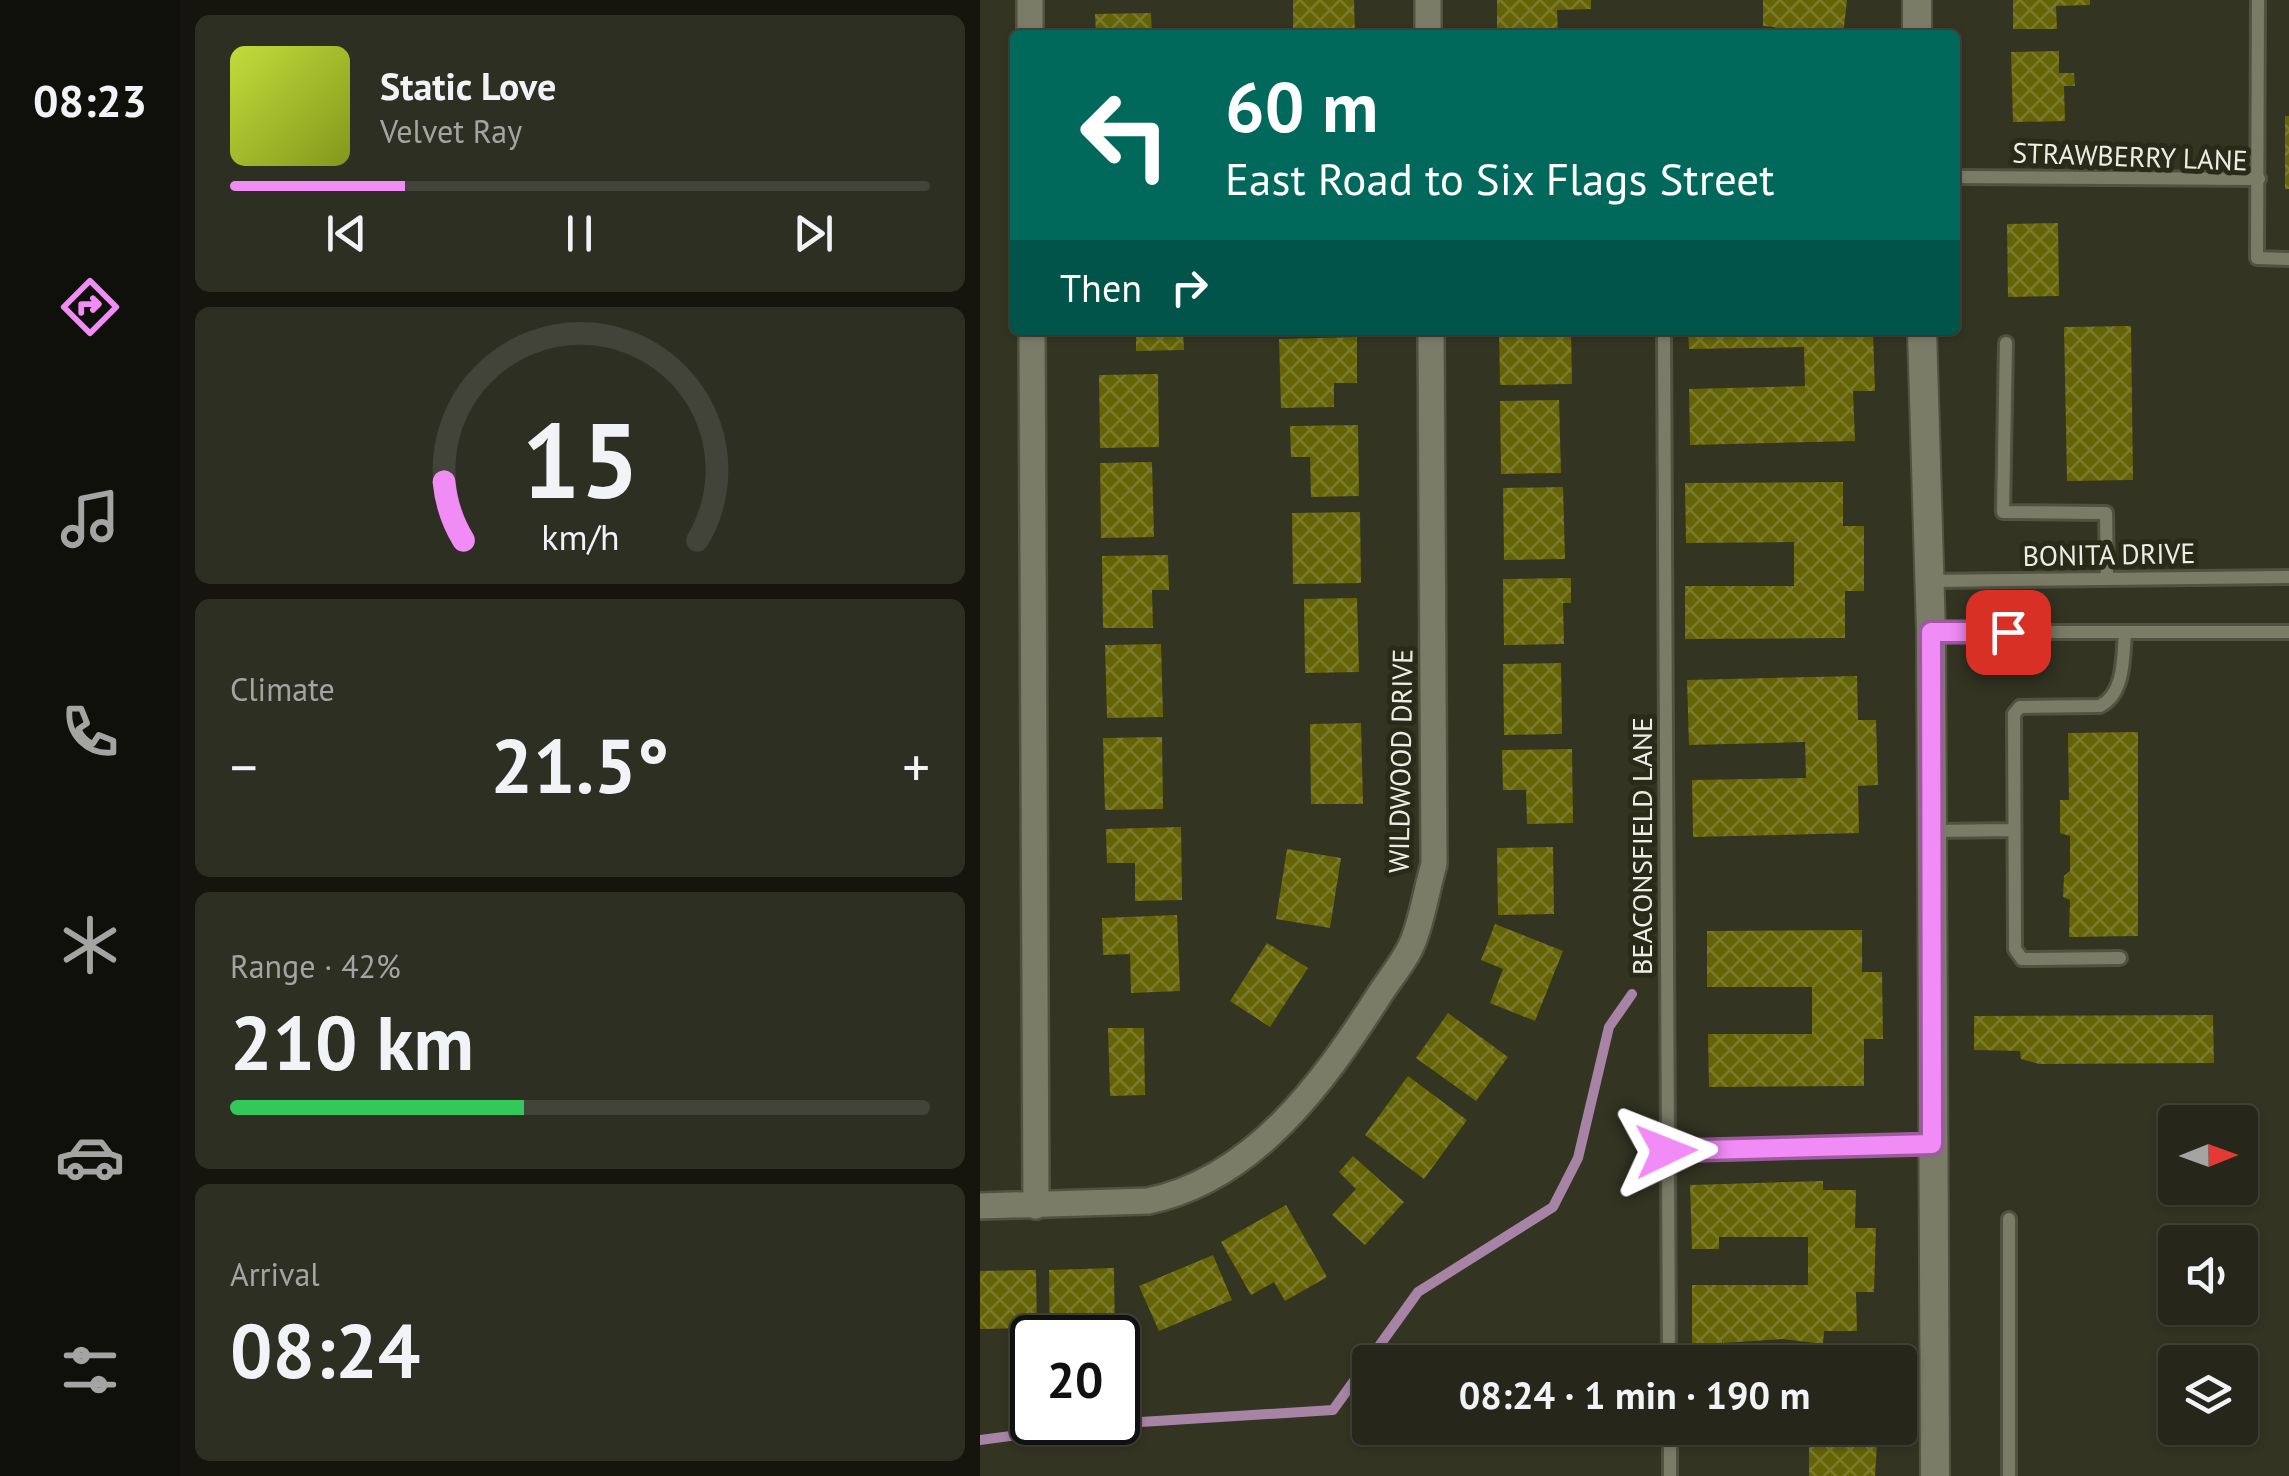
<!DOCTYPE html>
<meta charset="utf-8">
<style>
:root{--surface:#26271a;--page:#2e2f23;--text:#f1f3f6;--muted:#a4a5a2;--line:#424439;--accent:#f18bf5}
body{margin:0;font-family:"PT Sans",sans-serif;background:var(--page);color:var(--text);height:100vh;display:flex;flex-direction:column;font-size:38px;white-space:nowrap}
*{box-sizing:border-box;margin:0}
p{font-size:32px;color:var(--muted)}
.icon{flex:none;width:55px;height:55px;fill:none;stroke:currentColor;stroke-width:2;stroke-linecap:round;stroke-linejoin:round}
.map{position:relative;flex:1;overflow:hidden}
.side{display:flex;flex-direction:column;gap:15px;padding:15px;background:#15150e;width:800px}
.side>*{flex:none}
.banner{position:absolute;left:30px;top:30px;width:950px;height:305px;border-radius:10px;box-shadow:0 2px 8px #0004,0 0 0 2px var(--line);background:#00695c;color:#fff;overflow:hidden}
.needle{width:65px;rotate:89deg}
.buttons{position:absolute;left:1178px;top:1105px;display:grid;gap:20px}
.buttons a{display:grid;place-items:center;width:100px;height:100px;border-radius:10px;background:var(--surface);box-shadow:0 2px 8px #0004,0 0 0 2px var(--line);font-size:50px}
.speed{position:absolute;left:30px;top:1315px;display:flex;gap:20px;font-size:50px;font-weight:700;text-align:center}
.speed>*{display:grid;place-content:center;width:130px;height:130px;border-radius:50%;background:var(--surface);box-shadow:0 2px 8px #0004,0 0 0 2px var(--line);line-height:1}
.speed .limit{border:5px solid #111;border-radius:15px;background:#fff;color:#111}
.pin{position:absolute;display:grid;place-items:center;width:85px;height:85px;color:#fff;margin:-42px;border-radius:20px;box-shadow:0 5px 15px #0006}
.me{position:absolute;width:110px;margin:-55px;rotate:88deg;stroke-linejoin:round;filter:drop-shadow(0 0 8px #0008)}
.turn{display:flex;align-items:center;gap:35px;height:210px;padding:0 50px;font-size:45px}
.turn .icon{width:130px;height:130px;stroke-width:2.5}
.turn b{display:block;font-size:70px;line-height:85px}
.then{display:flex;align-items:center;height:95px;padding:0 50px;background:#0003;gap:20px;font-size:38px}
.big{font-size:75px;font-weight:700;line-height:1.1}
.side .widget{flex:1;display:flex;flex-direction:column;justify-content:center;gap:15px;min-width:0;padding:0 35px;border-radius:15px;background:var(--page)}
.side .dial{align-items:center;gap:0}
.dial svg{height:260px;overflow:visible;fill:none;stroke:var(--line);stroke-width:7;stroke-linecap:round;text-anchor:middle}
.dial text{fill:var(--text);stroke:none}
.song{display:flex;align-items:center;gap:30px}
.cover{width:120px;height:120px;border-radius:15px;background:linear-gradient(135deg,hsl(70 70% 55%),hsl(70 70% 35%))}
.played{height:10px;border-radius:5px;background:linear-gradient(90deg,var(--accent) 25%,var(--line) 25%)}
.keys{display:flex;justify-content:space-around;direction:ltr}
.heat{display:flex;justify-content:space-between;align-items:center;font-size:55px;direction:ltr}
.charge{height:15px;border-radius:8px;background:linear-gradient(90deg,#34c759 42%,var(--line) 0)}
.trip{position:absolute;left:372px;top:1345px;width:565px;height:100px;border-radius:10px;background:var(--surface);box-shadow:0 2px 8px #0004,0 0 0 2px var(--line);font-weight:700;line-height:100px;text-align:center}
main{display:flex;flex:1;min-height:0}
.menu{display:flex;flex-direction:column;width:180px;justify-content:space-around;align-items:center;background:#0f100a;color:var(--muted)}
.menu .icon{width:70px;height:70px}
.menu .on{color:var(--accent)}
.menu b{font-size:45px;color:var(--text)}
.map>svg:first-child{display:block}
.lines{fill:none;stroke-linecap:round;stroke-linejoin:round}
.stream{stroke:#a783a5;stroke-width:10}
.building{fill:url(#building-cross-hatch)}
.service-casing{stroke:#525243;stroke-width:18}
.minor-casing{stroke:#525243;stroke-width:30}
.tertiary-casing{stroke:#525243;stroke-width:32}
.service{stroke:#7b7c68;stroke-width:12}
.minor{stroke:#7b7c68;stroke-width:25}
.tertiary{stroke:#7b7c68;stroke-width:28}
.route-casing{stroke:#9d5a9f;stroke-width:25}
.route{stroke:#f18bf5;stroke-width:18}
.labels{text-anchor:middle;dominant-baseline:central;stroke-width:10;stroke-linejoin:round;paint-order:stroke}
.street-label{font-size:28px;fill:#edeee3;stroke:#292a18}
</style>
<main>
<nav class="menu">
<b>08:23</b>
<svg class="icon on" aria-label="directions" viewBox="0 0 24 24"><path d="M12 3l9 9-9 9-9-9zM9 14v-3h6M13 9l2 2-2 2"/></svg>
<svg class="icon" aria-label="music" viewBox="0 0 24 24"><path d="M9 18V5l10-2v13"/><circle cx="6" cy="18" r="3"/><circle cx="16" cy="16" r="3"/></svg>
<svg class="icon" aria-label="phone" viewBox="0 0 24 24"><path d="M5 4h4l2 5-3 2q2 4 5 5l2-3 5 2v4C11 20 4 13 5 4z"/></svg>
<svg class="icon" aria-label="climate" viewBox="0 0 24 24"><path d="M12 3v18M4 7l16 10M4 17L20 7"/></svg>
<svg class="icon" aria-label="car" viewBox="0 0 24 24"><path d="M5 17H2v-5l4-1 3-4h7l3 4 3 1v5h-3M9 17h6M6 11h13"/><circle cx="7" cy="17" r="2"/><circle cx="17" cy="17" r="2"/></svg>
<svg class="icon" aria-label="filters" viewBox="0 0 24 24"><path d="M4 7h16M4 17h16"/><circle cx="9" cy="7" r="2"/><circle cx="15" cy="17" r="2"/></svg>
</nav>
<section class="side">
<div class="widget">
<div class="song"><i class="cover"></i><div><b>Static Love</b><p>Velvet Ray</p></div></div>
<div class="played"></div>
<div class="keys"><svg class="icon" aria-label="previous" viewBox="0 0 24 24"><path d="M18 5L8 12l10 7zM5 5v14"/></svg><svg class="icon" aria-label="pause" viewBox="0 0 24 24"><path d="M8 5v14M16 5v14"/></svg><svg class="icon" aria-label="next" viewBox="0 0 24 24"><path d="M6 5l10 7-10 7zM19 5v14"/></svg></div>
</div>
<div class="widget dial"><svg viewBox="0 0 100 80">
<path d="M14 69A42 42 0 1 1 86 69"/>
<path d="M14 69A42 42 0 0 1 8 51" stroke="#f18bf5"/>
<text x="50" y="56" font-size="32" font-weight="700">15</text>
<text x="50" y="72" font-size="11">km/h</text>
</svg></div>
<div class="widget"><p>Climate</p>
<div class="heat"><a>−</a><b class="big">21.5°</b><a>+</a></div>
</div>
<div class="widget"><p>Range · 42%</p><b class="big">210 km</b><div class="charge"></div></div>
<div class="widget"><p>Arrival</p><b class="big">08:24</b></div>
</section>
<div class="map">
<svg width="1309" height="1476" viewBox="0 0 1309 1476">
<defs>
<pattern id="building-cross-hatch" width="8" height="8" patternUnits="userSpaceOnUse" patternTransform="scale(2.5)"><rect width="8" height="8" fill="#646407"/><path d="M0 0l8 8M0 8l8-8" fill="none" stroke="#7a7a2b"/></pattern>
</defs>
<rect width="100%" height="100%" fill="#333422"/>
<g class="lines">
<path class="stream" d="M0 1440 113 1425 353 1410 438 1292 573 1207 598 1158 629 1027 652 994"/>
</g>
<path class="building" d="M313 0H374L375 35H313Z
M517 0H611V9L577 10 578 35H517Z
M783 0H867L864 27 860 35H802L794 27 783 26Z
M1033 0H1110V5L1076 6 1077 29H1033Z
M171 13 172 35H116L115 14Z
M1079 51V73H1094L1095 86H1084L1085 121 1033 122 1031 52Z
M1305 116H1309V189H1305Z
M1078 223 1079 296 1028 297 1027 224Z
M1151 326 1153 480 1087 481 1084 327Z
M156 330H203L204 350 156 351Z
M519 330H591L592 384 520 385Z
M708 330H893L895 391H873L875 441 710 445 709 389 825 386 824 347 709 349Z
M377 337V383H354V407L301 408 299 339Z
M178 374 179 447 120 448 119 375Z
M579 400 581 473 521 474 520 401Z
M378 425 379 496 331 497 330 457H311L310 426Z
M172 462 174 537 121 538 120 463Z
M863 482V526H884V591H865V638L705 639V586H814V542L706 543 705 483Z
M583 487 585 559 524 560 523 488Z
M380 512 381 583 313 584 312 513Z
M188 555 189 590H172L173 628H123L122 556Z
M591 578V603H583L584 644 524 645 523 579Z
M377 598 379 672 325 673 324 599Z
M181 644 183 717 127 718 125 645Z
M581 663 582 734 524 735 523 664Z
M877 676 878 720H896L898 785 878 786 879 833 713 837 712 780 826 778 825 742 709 745 707 680Z
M381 723 383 804H331L330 724Z
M1158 732V936L1089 937 1090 900 1083 897 1084 876 1090 871V836L1080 833V800H1089L1088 733Z
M182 737 183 809 125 810 123 738Z
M592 749 593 823 547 824 546 790H523L522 750Z
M201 827 202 900 155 901V863H127L126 829Z
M573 847 574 914 518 915 517 848Z
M307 849 361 858 350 928 296 919Z
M197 915 200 991 151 993 150 954 123 955 122 918Z
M515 924 583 951 555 1021 510 1003 523 969 501 960Z
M882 930V972H902L903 1039H884V1086L729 1087 728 1034H832V987H727V931Z
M287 943 328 968 290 1027 250 1001Z
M468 1013 528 1057 496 1101 436 1058Z
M1233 1015 1234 1063 1059 1064 1041 1059 1040 1051 994 1050V1016Z
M128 1028H164L165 1095 130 1096Z
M428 1076 487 1120 444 1179 385 1135Z
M373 1156 424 1202 385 1245 352 1215 376 1189 359 1172Z
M843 1181V1190H876L875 1228H896L894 1292H876L877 1331H844L843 1344 802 1339 743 1343V1339L741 1350H712V1285H828V1237H739V1249H712L710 1185Z
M306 1205 347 1277 305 1301 294 1282 271 1295 241 1242Z
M233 1255 252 1300 179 1331 159 1286Z
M134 1268 135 1338H70L69 1270Z
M56 1270 57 1328 0 1329V1271Z
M714 1428H797V1431L741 1432V1444L715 1445Z
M829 1428H898L895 1476H829Z"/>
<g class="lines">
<g class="service-casing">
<path id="service" d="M1278 0 1277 258 1309 259
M975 177 1279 179
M684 330 689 1362
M1026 343 1023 512 1126 513 1127 579
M949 581 1309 577
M951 632H1309
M952 831 1034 830
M1140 958 1042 959 1035 949 1034 714 1040 707 1120 706C1145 694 1143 656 1145 632
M687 1151 952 1144
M1029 1219V1476
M690 1428V1476"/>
</g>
<g class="minor-casing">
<path id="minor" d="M50 0V35
M448 0V35
M52 330 56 1206
M0 1206 168 1201C274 1179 343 1083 398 997 409 979 427 959 434 939 443 915 447 888 454 864L451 330"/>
</g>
<g class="tertiary-casing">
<path id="tertiary" d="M937 35V0
M942 330 951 632 955 1476"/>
</g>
<use href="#service" class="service"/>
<use href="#minor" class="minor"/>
<use href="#tertiary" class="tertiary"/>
</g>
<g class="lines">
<g class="route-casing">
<path id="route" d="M686 1151 952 1144 951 632H1028"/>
</g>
<use href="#route" class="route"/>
</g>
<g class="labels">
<g class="street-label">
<text transform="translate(1150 156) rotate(2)">STRAWBERRY LANE</text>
<text transform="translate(1129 554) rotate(-1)">BONITA DRIVE</text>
<text transform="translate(420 761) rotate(-89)">WILDWOOD DRIVE</text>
<text transform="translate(661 846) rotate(-90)">BEACONSFIELD LANE</text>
</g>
</g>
</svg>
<div class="buttons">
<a><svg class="needle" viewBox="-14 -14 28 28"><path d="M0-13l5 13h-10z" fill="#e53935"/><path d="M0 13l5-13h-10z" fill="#a4a5a2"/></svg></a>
<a><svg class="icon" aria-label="sound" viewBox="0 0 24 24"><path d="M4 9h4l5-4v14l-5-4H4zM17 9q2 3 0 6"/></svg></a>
<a><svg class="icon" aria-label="layers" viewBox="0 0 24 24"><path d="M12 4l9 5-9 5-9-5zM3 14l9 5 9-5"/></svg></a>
</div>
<div class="speed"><div class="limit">20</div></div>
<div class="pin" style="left:1028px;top:632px;background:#d93025"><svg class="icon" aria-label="arrive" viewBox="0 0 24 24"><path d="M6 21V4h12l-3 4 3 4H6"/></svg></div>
<svg class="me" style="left:686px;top:1151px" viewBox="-20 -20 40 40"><path d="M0-17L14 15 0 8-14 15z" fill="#f18bf5" stroke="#fff" stroke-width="4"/></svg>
<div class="trip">08:24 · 1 min · 190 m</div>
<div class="banner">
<div class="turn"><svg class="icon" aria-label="left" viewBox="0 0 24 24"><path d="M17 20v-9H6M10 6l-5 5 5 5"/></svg><div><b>60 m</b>East Road to Six Flags Street</div></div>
<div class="then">Then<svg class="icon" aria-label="right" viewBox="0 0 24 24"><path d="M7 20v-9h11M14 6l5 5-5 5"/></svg></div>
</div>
</div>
</main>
